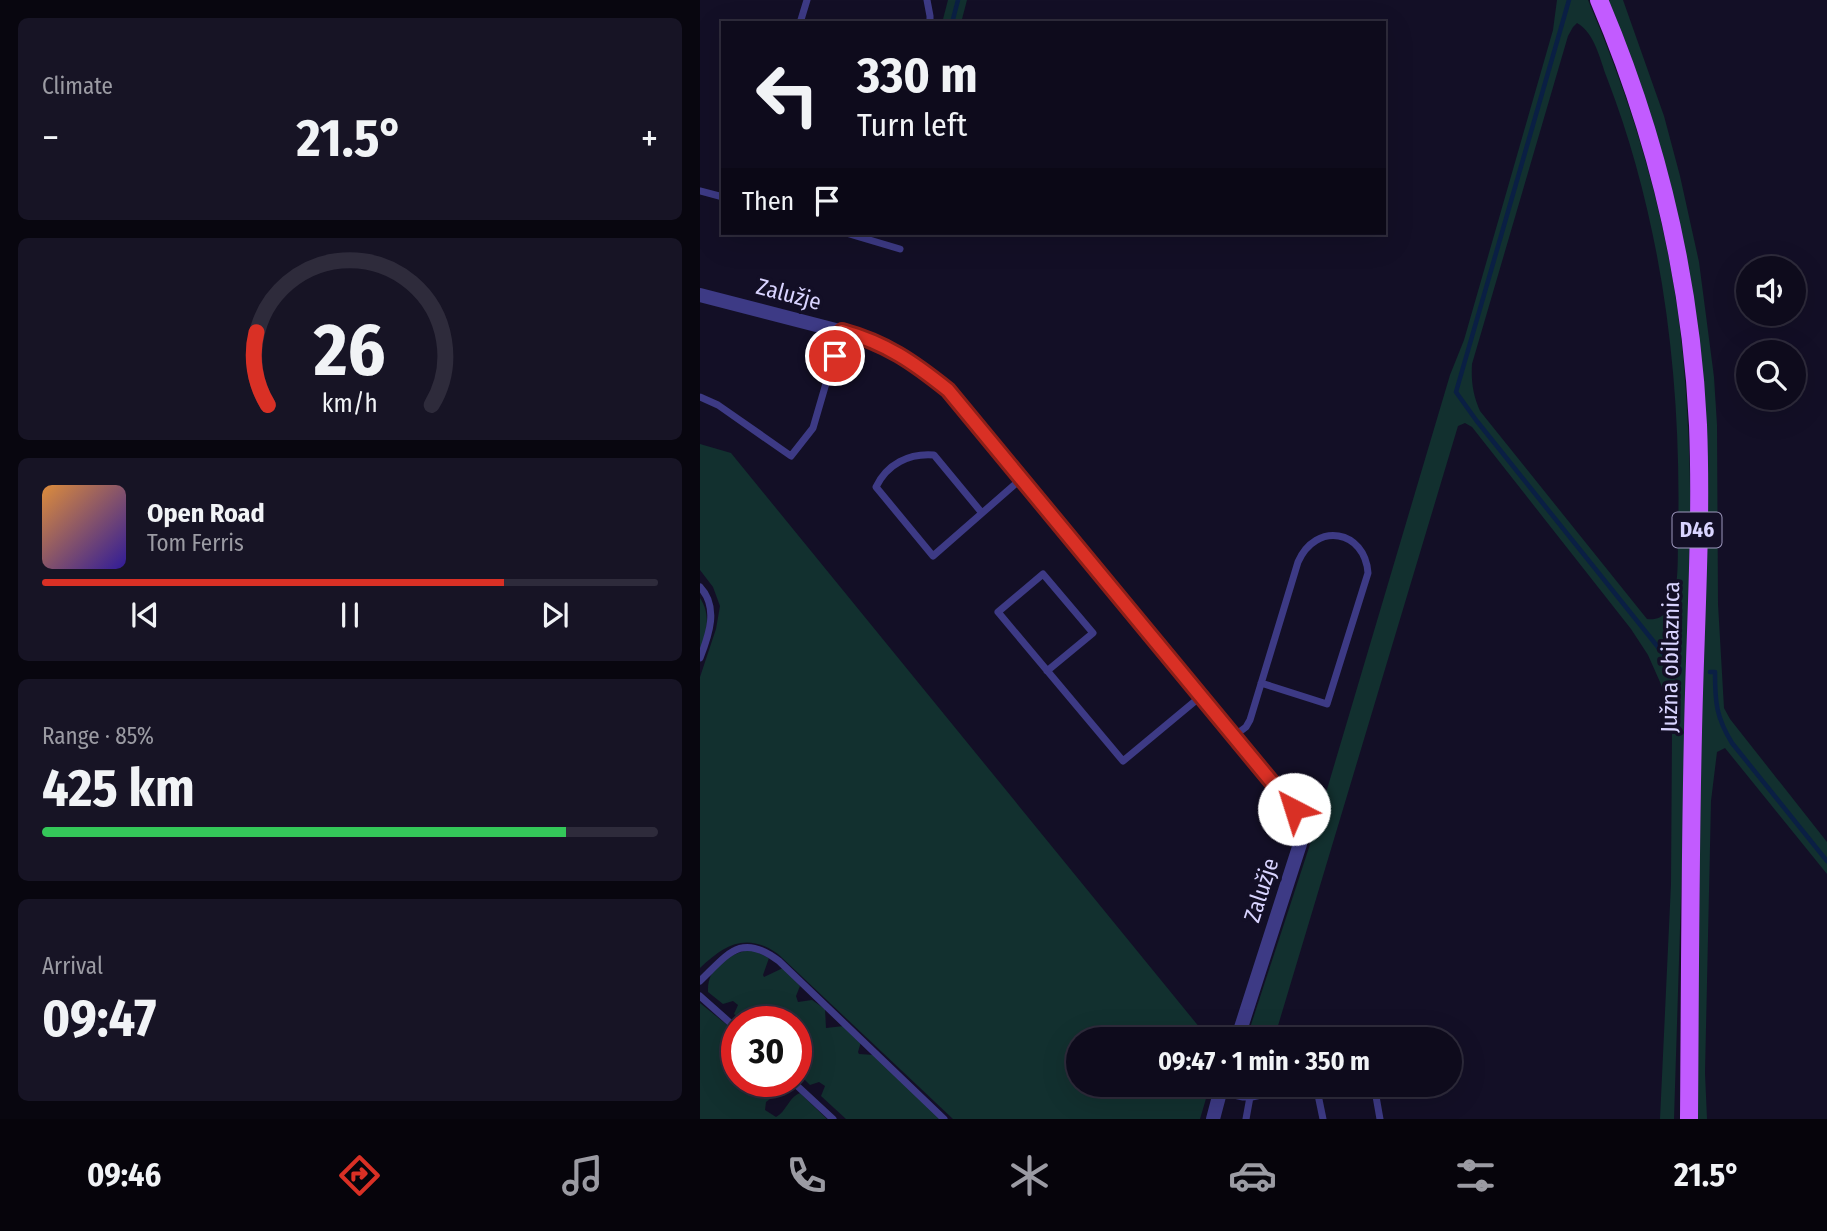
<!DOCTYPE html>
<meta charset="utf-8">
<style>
:root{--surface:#0e0b1c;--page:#171425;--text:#f1f3f6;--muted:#9b9ba3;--line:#2e2b3b;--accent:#d93025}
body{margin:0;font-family:"Fira Sans Condensed",sans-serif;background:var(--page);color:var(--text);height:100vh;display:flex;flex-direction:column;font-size:26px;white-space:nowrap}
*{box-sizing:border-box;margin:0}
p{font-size:23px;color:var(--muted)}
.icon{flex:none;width:38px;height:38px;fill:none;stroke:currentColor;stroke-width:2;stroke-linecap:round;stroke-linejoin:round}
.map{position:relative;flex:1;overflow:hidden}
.details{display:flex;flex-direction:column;gap:18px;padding:18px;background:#08060f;width:700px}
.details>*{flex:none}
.top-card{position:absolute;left:21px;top:21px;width:665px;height:214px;border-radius:0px;box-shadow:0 7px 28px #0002,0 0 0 2px var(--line);background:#0e0b1c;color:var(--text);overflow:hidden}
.controls{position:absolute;left:1036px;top:256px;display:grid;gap:14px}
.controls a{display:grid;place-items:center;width:70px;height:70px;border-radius:50%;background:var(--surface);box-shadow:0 7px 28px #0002,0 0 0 2px var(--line);font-size:35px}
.speed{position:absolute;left:21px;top:1006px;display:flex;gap:14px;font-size:35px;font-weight:700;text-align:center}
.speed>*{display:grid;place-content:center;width:91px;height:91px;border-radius:50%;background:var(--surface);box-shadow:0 7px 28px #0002,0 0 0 2px var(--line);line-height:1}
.speed .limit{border:10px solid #d22;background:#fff;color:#111}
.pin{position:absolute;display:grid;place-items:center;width:60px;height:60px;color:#fff;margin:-30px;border:4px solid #fff;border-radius:50%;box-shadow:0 2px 7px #0007}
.me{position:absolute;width:77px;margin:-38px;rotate:320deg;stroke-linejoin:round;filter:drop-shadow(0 0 5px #0008)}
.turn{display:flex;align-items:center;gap:24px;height:147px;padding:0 21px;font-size:32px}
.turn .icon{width:91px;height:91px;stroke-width:2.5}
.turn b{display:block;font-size:49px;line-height:60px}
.then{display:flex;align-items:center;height:66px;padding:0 21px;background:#0003;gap:14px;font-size:26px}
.big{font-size:52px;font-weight:700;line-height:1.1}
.details .widget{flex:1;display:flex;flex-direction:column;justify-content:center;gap:10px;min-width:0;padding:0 24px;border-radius:10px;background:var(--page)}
.details .dial{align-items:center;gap:0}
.dial svg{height:182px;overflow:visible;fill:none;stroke:var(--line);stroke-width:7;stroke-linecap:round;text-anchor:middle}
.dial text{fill:var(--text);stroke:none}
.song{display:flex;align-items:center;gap:21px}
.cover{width:84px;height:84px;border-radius:10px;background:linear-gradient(135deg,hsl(30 70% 55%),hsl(250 70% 35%))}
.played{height:7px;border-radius:4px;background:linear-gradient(90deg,var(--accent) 75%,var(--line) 75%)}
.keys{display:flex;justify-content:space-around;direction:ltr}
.heat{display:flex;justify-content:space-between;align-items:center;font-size:38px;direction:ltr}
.charge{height:10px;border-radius:5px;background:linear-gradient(90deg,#34c759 85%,var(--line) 0)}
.trip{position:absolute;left:366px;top:1027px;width:396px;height:70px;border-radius:35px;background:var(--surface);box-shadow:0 7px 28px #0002,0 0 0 2px var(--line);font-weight:700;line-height:70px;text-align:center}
.tab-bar{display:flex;height:112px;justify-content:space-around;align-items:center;background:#06040b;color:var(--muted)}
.tab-bar .icon{width:49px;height:49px}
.tab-bar .selected{color:var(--accent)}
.tab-bar b{font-size:32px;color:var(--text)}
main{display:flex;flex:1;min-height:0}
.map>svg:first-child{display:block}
.green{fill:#12302f;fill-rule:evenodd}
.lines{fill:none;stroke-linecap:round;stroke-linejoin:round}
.stream{stroke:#0a1f44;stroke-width:4.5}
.lane{stroke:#3d3a85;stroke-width:7}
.street{stroke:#3d3a85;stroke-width:14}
.primary{stroke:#c25bff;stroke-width:18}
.route-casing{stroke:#8d1f18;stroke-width:18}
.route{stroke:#d93025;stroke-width:12}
.labels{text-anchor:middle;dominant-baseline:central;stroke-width:7;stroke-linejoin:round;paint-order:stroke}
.shield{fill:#130f26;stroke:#9e99be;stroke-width:2}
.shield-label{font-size:21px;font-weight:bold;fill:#d9d4ff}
.street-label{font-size:23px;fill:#d9d4ff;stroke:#130f26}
</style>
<main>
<section class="details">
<div class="widget"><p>Climate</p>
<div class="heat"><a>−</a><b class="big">21.5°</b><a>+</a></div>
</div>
<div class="widget dial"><svg viewBox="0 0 100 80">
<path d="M14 69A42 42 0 1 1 86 69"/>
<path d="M14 69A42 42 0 0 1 9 37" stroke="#d93025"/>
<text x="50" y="56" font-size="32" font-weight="700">26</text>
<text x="50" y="72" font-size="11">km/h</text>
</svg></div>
<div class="widget">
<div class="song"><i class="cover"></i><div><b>Open Road</b><p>Tom Ferris</p></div></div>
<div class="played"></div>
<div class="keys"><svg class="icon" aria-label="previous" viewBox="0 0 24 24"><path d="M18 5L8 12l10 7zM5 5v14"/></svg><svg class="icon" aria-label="pause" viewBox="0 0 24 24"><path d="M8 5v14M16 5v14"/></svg><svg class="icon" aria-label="next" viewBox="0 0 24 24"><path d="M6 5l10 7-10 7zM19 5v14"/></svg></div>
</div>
<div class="widget"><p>Range · 85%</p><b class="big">425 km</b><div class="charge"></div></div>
<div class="widget"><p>Arrival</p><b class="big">09:47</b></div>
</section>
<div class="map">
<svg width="1127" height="1119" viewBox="0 0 1127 1119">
<rect width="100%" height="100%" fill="#130f26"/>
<path class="green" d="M248 0H267L261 23H242Z
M857 0H888C937 114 971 232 983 356 995 483 990 611 986 738 982 865 978 992 974 1119H960L971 884 972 733 968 705 960 682 948 655 931 629 772 427 765 423 758 426 574 1039 546 1040 617 823 750 375 764 340 853 30ZM877 23C895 33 900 60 907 78 963 223 982 382 978 536 977 560 983 624 947 619L780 411C773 395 771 382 772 364L868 36 873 27Z
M905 0H923L964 116 980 176 999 262 1014 377 1017 425 1018 604 1024 708 1030 719 1127 842V874L1025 748 1017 752 1011 801 1005 1073 1007 1119H998L990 287Z
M0 444 31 453 509 1039 378 1040V1085H510L500 1119H253L78 954C47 932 25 944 0 968V677L16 629 20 606 13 587 0 570Z
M0 598C11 614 7 633 0 650Z
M51 949 69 958 63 975 64 977 83 968 100 986 96 996 98 1002 112 1000 125 1009 126 1028 144 1026 161 1042 158 1052 159 1054 174 1055 242 1119H146L121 1096 125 1086 119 1082 110 1085 96 1071V1022H44L34 1014 38 1005 33 1001 23 1004 8 992C7 965 29 955 51 949Z
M0 1003 37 1033V1082H85L79 1092 66 1102 65 1110 76 1117C87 1111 88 1098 100 1093L127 1119H0Z"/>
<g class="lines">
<path class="stream" d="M869 0 756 392 776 420 974 667 980 669
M252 23 258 0
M1010 672H1015C1015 702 1016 717 1032 743L1127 861"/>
<path class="lane" d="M227 0 230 16V23
M100 23 107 0
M0 191 23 197
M146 233 200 249
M0 397 18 405 91 456 113 428 141 332
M282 513 234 455C209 453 187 464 176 487L233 556 321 479
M0 587C19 607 9 635 0 658
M347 671 393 633 343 574 298 612 423 761 500 697
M534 736 546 727 550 720 598 562C616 521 665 530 668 573L627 704 561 683
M0 981C28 954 41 932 79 961L244 1119
M0 996 37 1029
M93 1082 133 1119
M616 1085 623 1119
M674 1085 680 1119
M520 1092 543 1097H552L608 1085
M546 1119 550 1097"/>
<path class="street" d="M0 295 155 335 186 346 212 362 248 390 594 809 601 827 600 844 537 1040
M513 1119 522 1085"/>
<path class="primary" d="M899 0C956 134 991 279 998 425 1002 526 995 631 993 732 990 861 990 990 989 1119"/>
</g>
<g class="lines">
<g class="route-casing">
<path id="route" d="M135 356 142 331C186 343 213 362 248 390L594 809"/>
</g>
<use href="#route" class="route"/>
</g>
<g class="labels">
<rect class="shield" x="972.5" y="512.5" width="49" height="35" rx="5"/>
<g class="shield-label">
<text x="997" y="530">D46</text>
</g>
<g class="street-label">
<text transform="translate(89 294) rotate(15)">Zalužje</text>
<text transform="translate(970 657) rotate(-89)">Južna obilaznica</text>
<text transform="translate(561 890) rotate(-72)">Zalužje</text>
</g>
</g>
</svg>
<div class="controls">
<a><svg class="icon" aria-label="sound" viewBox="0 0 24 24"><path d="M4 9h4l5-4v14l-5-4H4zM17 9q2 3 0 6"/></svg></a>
<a><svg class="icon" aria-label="search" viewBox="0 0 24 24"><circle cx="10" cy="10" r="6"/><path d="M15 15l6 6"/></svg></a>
</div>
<div class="speed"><div class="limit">30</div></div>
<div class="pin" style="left:135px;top:356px;background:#d93025"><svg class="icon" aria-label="arrive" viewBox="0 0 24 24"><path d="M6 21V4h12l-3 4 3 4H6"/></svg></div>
<svg class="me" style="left:594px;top:809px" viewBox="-20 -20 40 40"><circle r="19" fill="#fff"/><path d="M0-13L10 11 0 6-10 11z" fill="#d93025"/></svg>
<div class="trip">09:47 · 1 min · 350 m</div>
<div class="top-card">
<div class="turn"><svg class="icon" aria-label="left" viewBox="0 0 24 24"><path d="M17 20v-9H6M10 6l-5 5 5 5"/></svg><div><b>330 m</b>Turn left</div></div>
<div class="then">Then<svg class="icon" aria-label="arrive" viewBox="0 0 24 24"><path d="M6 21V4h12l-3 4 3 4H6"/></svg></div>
</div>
</div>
</main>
<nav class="tab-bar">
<b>09:46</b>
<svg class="icon selected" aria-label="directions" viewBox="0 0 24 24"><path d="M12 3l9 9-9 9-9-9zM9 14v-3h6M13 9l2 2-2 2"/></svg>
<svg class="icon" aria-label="music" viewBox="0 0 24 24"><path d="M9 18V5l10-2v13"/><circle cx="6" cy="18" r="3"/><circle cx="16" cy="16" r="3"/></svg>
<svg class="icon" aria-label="phone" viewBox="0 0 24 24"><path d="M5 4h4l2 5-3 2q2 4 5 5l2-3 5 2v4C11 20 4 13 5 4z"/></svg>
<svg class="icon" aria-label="climate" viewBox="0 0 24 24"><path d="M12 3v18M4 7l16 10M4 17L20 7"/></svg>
<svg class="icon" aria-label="car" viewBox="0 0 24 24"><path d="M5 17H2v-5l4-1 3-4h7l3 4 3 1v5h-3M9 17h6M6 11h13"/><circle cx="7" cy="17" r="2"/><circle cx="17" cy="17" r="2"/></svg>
<svg class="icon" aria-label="filters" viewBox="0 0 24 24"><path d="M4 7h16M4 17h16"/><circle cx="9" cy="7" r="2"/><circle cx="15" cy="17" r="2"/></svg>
<b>21.5°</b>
</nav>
